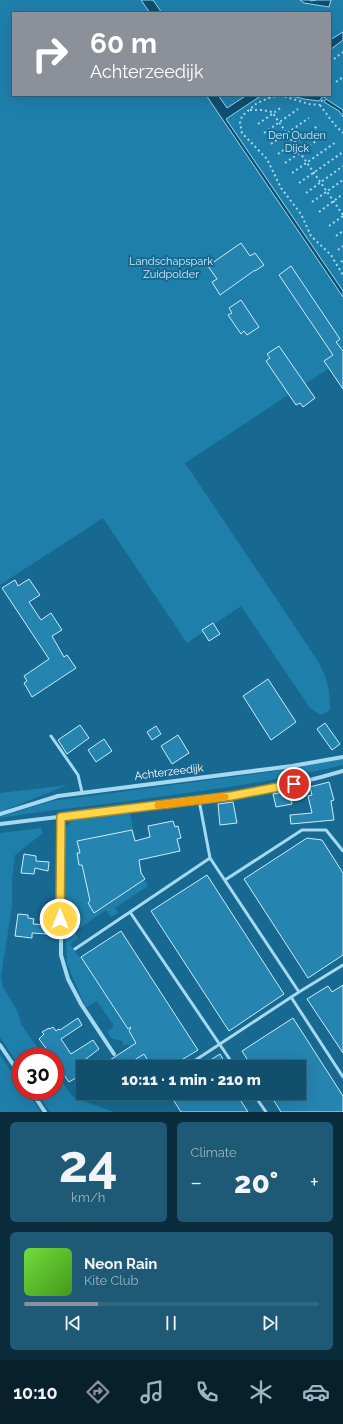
<!DOCTYPE html>
<meta charset="utf-8">
<style>
:root{--surface:#114f6d;--page:#1e5975;--text:#f1f3f6;--muted:#9cb5c2;--line:#306680;--accent:#8c9099}
body{margin:0;font-family:Raleway,sans-serif;background:var(--page);color:var(--text);height:100vh;display:flex;flex-direction:column;font-size:15px;white-space:nowrap}
*{box-sizing:border-box;margin:0}
p{font-size:13px;color:var(--muted)}
.icon{flex:none;width:22px;height:22px;fill:none;stroke:currentColor;stroke-width:2;stroke-linecap:round;stroke-linejoin:round}
.map{position:relative;height:1112px;overflow:hidden}
.sheet{display:flex;flex-direction:column;gap:10px;padding:10px;background:#092b3c;flex:1}
.sheet>*{flex:none}
.hud{position:absolute;left:12px;top:12px;width:319px;height:84px;border-radius:0px;box-shadow:0 4px 16px #0002,0 0 0 1px var(--line);background:#8c9099;color:#fff;overflow:hidden}
.speed{position:absolute;left:12px;top:1048px;display:flex;gap:8px;font-size:20px;font-weight:700;text-align:center}
.speed>*{display:grid;place-content:center;width:52px;height:52px;border-radius:50%;background:var(--surface);box-shadow:0 4px 16px #0002,0 0 0 1px var(--line);line-height:1}
.speed .limit{border:6px solid #d22;background:#fff;color:#111}
.pin{position:absolute;display:grid;place-items:center;width:34px;height:34px;color:#fff;margin:-17px;border:2px solid #fff;border-radius:50%;box-shadow:0 1px 4px #0007}
.me{position:absolute;width:44px;margin:-22px;rotate:0deg;stroke-linejoin:round;filter:drop-shadow(0 0 3px #0008)}
.turn{display:flex;align-items:center;gap:14px;height:84px;padding:0 12px;font-size:18px}
.turn .icon{width:52px;height:52px;stroke-width:2.5}
.turn b{display:block;font-size:28px;line-height:34px}
.big{font-size:30px;font-weight:800;line-height:1.1}
.sheet .tile{flex:1;display:flex;flex-direction:column;justify-content:center;gap:6px;min-width:0;padding:0 14px;border-radius:6px;background:var(--page)}
.sheet .dial{align-items:center;gap:0}
.dial b{font-size:52px;line-height:1}
.song{display:flex;align-items:center;gap:12px}
.cover{width:48px;height:48px;border-radius:6px;background:linear-gradient(135deg,hsl(100 70% 55%),hsl(100 70% 35%))}
.played{height:4px;border-radius:2px;background:linear-gradient(90deg,var(--accent) 25%,var(--line) 25%)}
.keys{display:flex;justify-content:space-around;direction:ltr}
.heat{display:flex;justify-content:space-between;align-items:center;font-size:22px;direction:ltr}
.sheet .tiles{flex:1;display:grid;gap:10px;grid-template-columns:1fr 1fr}
.tile:last-child{grid-column:span 2}
.trip{position:absolute;left:76px;top:1060px;width:230px;height:40px;border-radius:0px;background:var(--surface);box-shadow:0 4px 16px #0002,0 0 0 1px var(--line);font-weight:800;line-height:40px;text-align:center}
.tab-bar{display:flex;height:64px;justify-content:space-around;align-items:center;background:#07202c;color:var(--muted)}
.tab-bar .icon{width:28px;height:28px}
.tab-bar .current{color:var(--accent)}
.tab-bar b{font-size:18px;color:var(--text)}
.map>svg:first-child{display:block}
.green{fill:#1f7fab;fill-rule:evenodd}
.water{fill:#0f4e6f;stroke:#98d7f3}
.building{fill:#2584b0;stroke:#ccedfb}
.lines{fill:none;stroke-linecap:round;stroke-linejoin:round}
.path{stroke:#a5d9f0;stroke-width:2;stroke-dasharray:2 3;stroke-linecap:butt}
.service{stroke:#a5d9f0;stroke-width:3}
.minor{stroke:#a5d9f0;stroke-width:4}
.route-casing{stroke:#a68a30;stroke-width:10}
.route{stroke:#ffd54a;stroke-width:7}
.slow{stroke:#f59e0b;stroke-width:7}
.labels{text-anchor:middle;dominant-baseline:central;stroke-width:4;stroke-linejoin:round;paint-order:stroke}
.park-label{font-size:11px;fill:#ccedfb;stroke:#176991}
.street-label{font-size:11px;fill:#fff;stroke:#176991}
</style>
<div class="map">
<svg width="343" height="1112" viewBox="0 0 343 1112">
<rect width="100%" height="100%" fill="#176991"/>
<path class="green" d="M0 0H343V359L185 463 318 661C328 681 330 688 330 710L321 715 310 708 241 606 187 643 103 518 0 585ZM13 13H330V95H13Z
M343 758V765C230 792 115 801 0 818V817L52 801 270 772Z
M68 785 0 812V793Z
M126 813 130 814 143 878 148 886 115 908 118 913 111 917 106 910 74 932 78 938 70 944 79 957H81L152 1067H143L128 1044 124 1046 122 1041 111 1038 107 1032 114 1026 97 1001 87 1007 85 1006 67 964 62 834 71 820Z
M41 828 43 833 15 855 12 879V906L1 976 3 987 18 1012 21 1024 44 1057H21V1069L0 1037V833Z
M0 1055 21 1085V1091H26L41 1112H0Z
M55 1072 73 1097 114 1112H50L36 1091H55Z"/>
<path class="water" d="M141 0H153L162 13H150Z
M300 0H310L311 1 317 0H331L329 7 304 3Z
M343 32V40L330 50V40Z
M206 95H218L227 108 247 95H262L226 119 343 291V297Z
M288 95H320L323 96 319 101 304 99Z
M326 99 343 110V117L339 111 324 102Z"/>
<path class="building" d="M241 243 250 256 255 253 264 265 255 271V270L220 295 212 282 217 279 208 266Z
M291 266 340 339 336 342 343 351V389L324 361 333 355 279 275Z
M241 300 259 327 247 335 244 331 241 334 228 315 232 313 229 308Z
M279 346 315 398 303 407 300 403 296 405 266 361 270 358 267 354Z
M29 579 40 595 29 602 41 620 51 613 62 630 52 636 64 657 67 655 76 668 32 697 24 683 27 681 24 676 49 659 2 588 15 580 18 586Z
M213 623 220 634 209 641 202 630Z
M268 679 296 722 271 740 243 696Z
M325 723 340 744 332 750 317 729Z
M80 725 89 738 67 754 58 740Z
M156 726 161 734 152 740 147 732Z
M178 735 189 753 172 764 161 746Z
M104 739 112 751 96 762 88 750Z
M329 782 334 800 331 801 334 820 291 824 290 815 312 813 308 796 312 795 310 787Z
M290 791 292 804 276 807 273 794Z
M233 802 237 823 220 825 218 804Z
M173 821 175 827 178 826 181 838 177 839 180 851 139 860 141 873 145 879 94 913 88 903 90 901 83 869 82 865H79L77 853H80L77 841 132 830 135 841 150 837 148 826Z
M307 838 322 840 343 873V955L308 978 244 879Z
M24 854 36 856V861L49 862 48 871 35 868 34 874 21 873Z
M207 875 284 994 229 1031 151 911Z
M18 914 28 915V918L34 919 33 924 49 925 48 934 32 933V938L15 936Z
M121 931 198 1050 170 1067H152L144 1054 123 1067H114L110 1060 136 1043 129 1031 131 1027 128 1029 81 957Z
M343 985V1053L307 999 328 986 332 992Z
M78 1018 82 1025 61 1039 71 1054 93 1040 99 1049 78 1065 81 1069 77 1072 79 1076 69 1082 57 1065 58 1064 55 1059V1057H53L49 1050 48 1051 39 1039 44 1034 42 1032 49 1028 50 1029 53 1027 56 1031 59 1029 60 1030Z
M293 1018 343 1096V1112H281L269 1093H299V1067H252L242 1051Z
M220 1054 224 1061 215 1067H199Z
M169 1093H236L248 1112H181Z"/>
<g class="lines">
<path class="path" d="M330 62 343 52
M336 82 343 77
M280 95 269 98 257 103 242 116 240 123 242 133 267 159 281 188 301 214 311 236 331 255 343 275
M280 95 309 104 320 105 321 102 326 95
M320 105 334 124 343 133
M250 110H262L272 112 343 215
M258 124 282 107
M264 133 298 109
M271 144 309 118
M278 154 319 125
M285 163 326 134
M292 173 336 142
M299 183 343 152
M306 193 343 166
M312 202 343 180
M319 212 343 194
M329 226 343 216
M336 236 343 231
M338 250 343 246
M341 262 343 260"/>
<path class="service" d="M51 736 78 775 82 792
M199 800 210 858 299 992
M210 858 130 912 235 1067
M225 880 302 830H326L343 851
M75 949 130 912
M291 997 343 1077
M185 1067 299 992 343 965
M253 1093 266 1112"/>
<path class="minor" d="M0 814 58 796 292 766 343 757
M61 817V955L68 979 81 1004 114 1054
M0 824 231 796C269 790 306 782 343 771
M0 1045 21 1076
M31 1091 45 1112"/>
</g>
<g class="lines">
<g class="route-casing">
<path id="route" d="M60 919 61 817 231 796 294 784"/>
</g>
<use href="#route" class="route"/>
<path class="slow" d="M158 805 225 797"/>
</g>
<g class="labels">
<g class="park-label">
<text x="297" y="135">Den Ouden<tspan x="297" dy="13">Dijck</tspan></text>
<text x="171" y="261">Landschapspark<tspan x="171" dy="13">Zuidpolder</tspan></text>
</g>
<g class="street-label">
<text transform="translate(169 772) rotate(-7)">Achterzeedijk</text>
</g>
</g>
</svg>
<div class="speed"><div class="limit">30</div></div>
<div class="pin" style="left:294px;top:784px;background:#d93025"><svg class="icon" aria-label="arrive" viewBox="0 0 24 24"><path d="M6 21V4h12l-3 4 3 4H6"/></svg></div>
<svg class="me" style="left:60px;top:919px" viewBox="-20 -20 40 40"><circle r="17" fill="#ffd54a" stroke="#fff" stroke-width="3"/><path d="M0-11L8 9 0 5-8 9z" fill="#fff"/></svg>
<div class="trip">10:11 · 1 min · 210 m</div>
<div class="hud">
<div class="turn"><svg class="icon" aria-label="right" viewBox="0 0 24 24"><path d="M7 20v-9h11M14 6l5 5-5 5"/></svg><div><b>60 m</b>Achterzeedijk</div></div>
</div>
</div>
<section class="sheet">
<div class="tiles">
<div class="tile dial"><b>24</b><p>km/h</p></div>
<div class="tile"><p>Climate</p>
<div class="heat"><a>−</a><b class="big">20°</b><a>+</a></div>
</div>
<div class="tile">
<div class="song"><i class="cover"></i><div><b>Neon Rain</b><p>Kite Club</p></div></div>
<div class="played"></div>
<div class="keys"><svg class="icon" aria-label="previous" viewBox="0 0 24 24"><path d="M18 5L8 12l10 7zM5 5v14"/></svg><svg class="icon" aria-label="pause" viewBox="0 0 24 24"><path d="M8 5v14M16 5v14"/></svg><svg class="icon" aria-label="next" viewBox="0 0 24 24"><path d="M6 5l10 7-10 7zM19 5v14"/></svg></div>
</div>
</div>
</section>
<nav class="tab-bar">
<b>10:10</b>
<svg class="icon current" aria-label="directions" viewBox="0 0 24 24"><path d="M12 3l9 9-9 9-9-9zM9 14v-3h6M13 9l2 2-2 2"/></svg>
<svg class="icon" aria-label="music" viewBox="0 0 24 24"><path d="M9 18V5l10-2v13"/><circle cx="6" cy="18" r="3"/><circle cx="16" cy="16" r="3"/></svg>
<svg class="icon" aria-label="phone" viewBox="0 0 24 24"><path d="M5 4h4l2 5-3 2q2 4 5 5l2-3 5 2v4C11 20 4 13 5 4z"/></svg>
<svg class="icon" aria-label="climate" viewBox="0 0 24 24"><path d="M12 3v18M4 7l16 10M4 17L20 7"/></svg>
<svg class="icon" aria-label="car" viewBox="0 0 24 24"><path d="M5 17H2v-5l4-1 3-4h7l3 4 3 1v5h-3M9 17h6M6 11h13"/><circle cx="7" cy="17" r="2"/><circle cx="17" cy="17" r="2"/></svg>
</nav>
